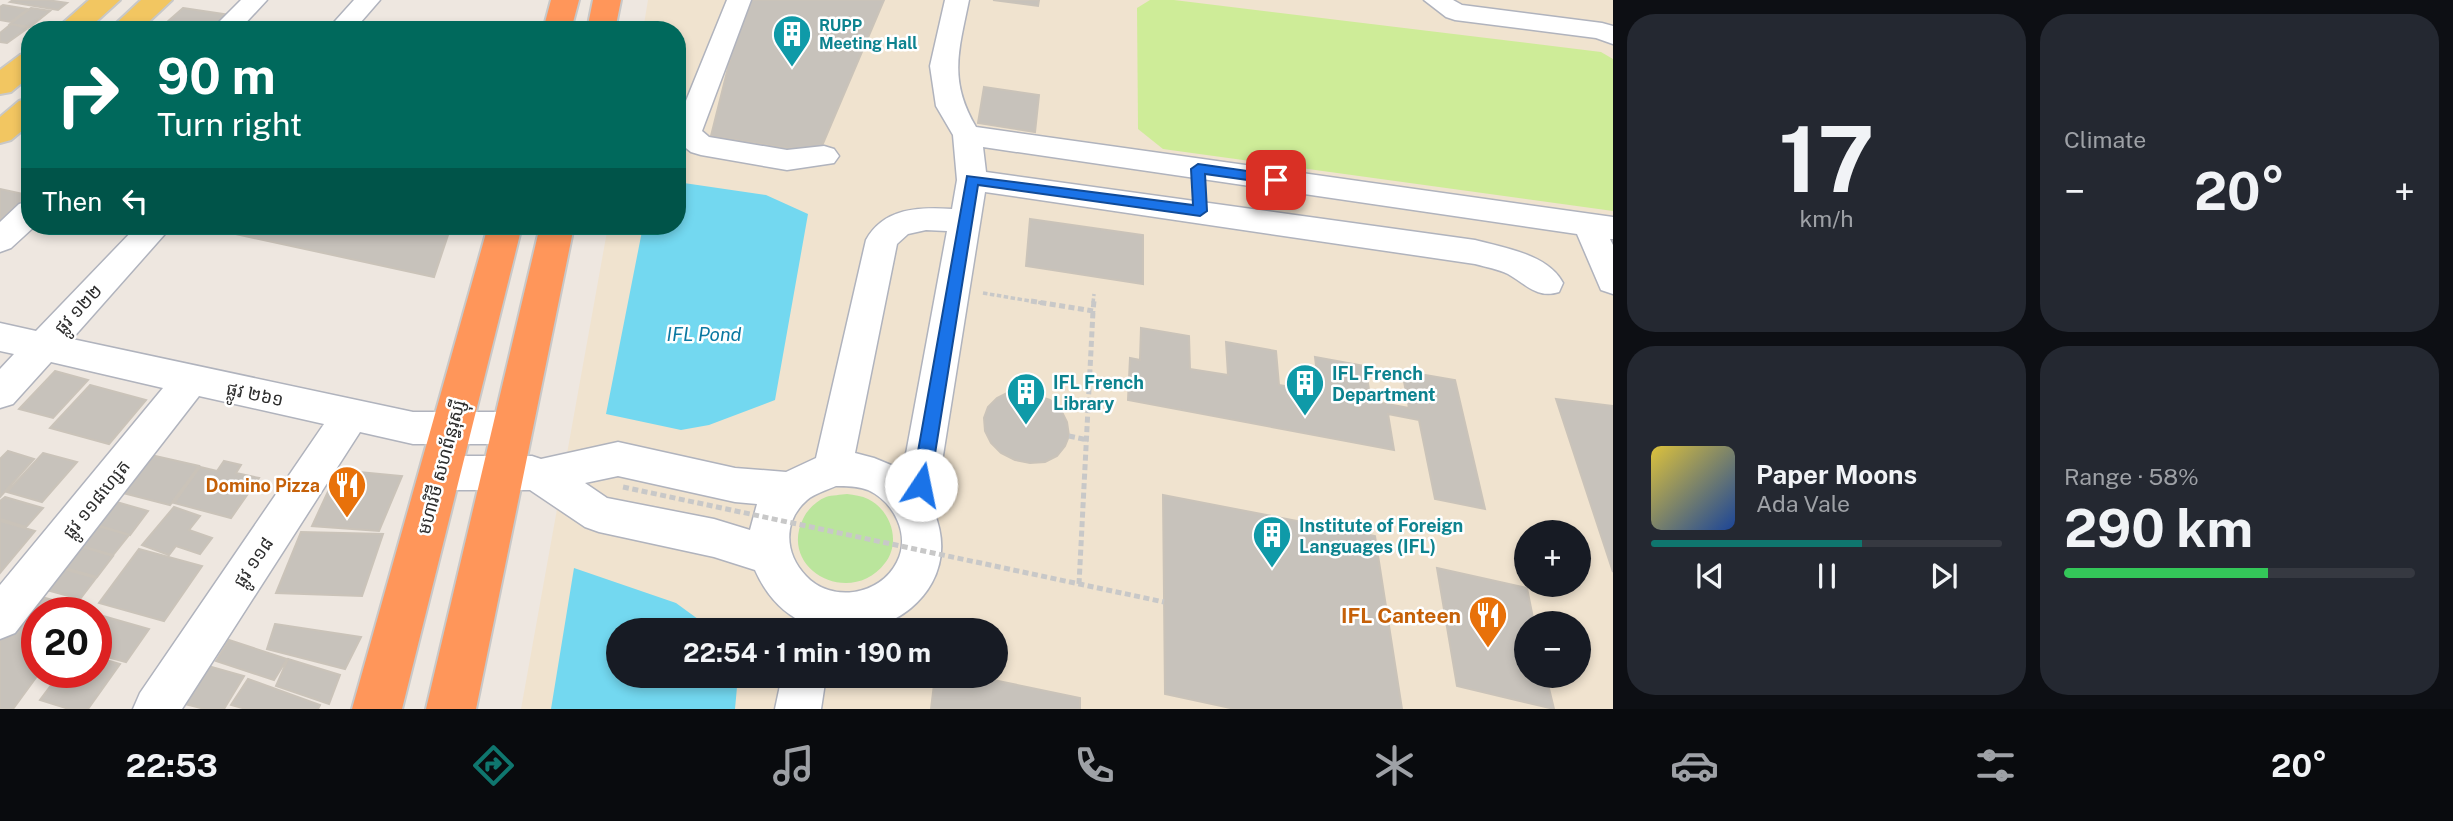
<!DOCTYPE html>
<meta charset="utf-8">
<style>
:root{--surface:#171b24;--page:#242831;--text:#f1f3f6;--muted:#9ea1a6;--line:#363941;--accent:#0f766e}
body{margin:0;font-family:"Public Sans","Noto Sans Khmer",sans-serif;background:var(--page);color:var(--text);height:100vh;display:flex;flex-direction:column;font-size:26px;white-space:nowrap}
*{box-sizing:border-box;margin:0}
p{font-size:23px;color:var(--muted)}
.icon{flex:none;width:38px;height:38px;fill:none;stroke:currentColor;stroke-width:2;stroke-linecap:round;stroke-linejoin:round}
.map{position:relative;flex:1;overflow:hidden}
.details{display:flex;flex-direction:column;gap:14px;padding:14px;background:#0d0f14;width:840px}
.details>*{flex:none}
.banner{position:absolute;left:21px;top:21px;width:665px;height:214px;border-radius:28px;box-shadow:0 4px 10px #0003;background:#00695c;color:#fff;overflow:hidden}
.tools{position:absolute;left:1514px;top:520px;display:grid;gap:14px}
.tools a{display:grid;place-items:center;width:77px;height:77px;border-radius:50%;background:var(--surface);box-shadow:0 4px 10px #0003;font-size:35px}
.speed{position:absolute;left:21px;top:597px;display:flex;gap:14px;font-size:35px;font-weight:700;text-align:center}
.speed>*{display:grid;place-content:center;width:91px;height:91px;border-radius:50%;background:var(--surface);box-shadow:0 4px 10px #0003;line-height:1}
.speed .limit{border:10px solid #d22;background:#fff;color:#111}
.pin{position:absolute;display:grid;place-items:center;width:60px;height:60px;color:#fff;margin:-30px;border-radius:14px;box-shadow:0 4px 10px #0006}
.me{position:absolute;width:77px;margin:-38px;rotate:11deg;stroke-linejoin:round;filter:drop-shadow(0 0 5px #0008)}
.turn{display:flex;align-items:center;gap:24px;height:147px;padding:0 21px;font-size:32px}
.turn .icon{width:91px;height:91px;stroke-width:2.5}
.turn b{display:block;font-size:49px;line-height:60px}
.then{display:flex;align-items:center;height:66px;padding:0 21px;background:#0003;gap:14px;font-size:26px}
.big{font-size:52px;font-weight:700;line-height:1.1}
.details .tile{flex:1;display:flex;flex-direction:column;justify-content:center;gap:10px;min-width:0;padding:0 24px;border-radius:28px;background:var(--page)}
.details .dial{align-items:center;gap:0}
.dial b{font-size:91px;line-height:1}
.song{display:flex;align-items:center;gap:21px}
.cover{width:84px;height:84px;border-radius:10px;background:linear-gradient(135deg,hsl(50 70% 55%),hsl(220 70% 35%))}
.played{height:7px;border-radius:4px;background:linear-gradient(90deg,var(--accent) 60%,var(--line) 60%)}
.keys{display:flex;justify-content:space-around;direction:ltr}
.heat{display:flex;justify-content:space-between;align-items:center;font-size:38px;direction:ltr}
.charge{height:10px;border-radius:5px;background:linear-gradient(90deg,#34c759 58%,var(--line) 0)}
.details .tiles{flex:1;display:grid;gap:14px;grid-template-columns:repeat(2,1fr)}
.trip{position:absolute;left:606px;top:618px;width:402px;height:70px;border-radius:35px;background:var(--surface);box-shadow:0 4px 10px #0003;font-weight:700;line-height:70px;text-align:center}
.menu{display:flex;height:112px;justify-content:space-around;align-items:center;background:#090b0e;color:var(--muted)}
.menu .icon{width:49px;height:49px}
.menu .active{color:var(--accent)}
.menu b{font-size:32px;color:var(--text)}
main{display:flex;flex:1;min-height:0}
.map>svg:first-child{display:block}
.education{fill:#f0e3cf;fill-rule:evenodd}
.green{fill:#bae59c}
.pitch{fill:#ceec98}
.water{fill:#73d8f0}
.building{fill:#c7c2bb;stroke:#cac3b9;stroke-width:2}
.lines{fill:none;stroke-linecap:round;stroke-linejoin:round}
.minor-casing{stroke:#b0b3bd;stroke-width:3}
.major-casing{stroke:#c8c8c8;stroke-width:4}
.highway-casing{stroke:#c8c8c8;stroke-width:4}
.path-far1{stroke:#c8c8c8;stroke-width:3.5;stroke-dasharray:4.5 2.5;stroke-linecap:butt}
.path{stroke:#c8c8c8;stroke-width:5;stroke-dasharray:6 3.5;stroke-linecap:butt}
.minor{fill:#fff;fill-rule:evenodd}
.major{fill:#f2c661;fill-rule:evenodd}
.highway{fill:#ff965a;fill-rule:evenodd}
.path-bridge{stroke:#c8c8c8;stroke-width:5;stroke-dasharray:6 3.5;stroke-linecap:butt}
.route{fill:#1a73e8;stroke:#114b97;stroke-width:2}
.labels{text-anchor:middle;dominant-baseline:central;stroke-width:5;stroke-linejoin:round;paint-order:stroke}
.far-culture-label{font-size:16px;font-weight:bold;fill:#0d838f;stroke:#fff;text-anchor:start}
.street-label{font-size:18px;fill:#2d2d2d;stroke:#fff}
.culture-label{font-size:18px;font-weight:bold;fill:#0d838f;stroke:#fff;text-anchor:start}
.food-label{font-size:18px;font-weight:bold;fill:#c56008;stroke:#fff;text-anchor:end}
.water-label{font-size:19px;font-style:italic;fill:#0c79a2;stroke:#fff}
.near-food-label{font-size:21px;font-weight:bold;fill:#c56008;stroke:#fff;text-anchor:end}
</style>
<main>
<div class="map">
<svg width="1613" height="709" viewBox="0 0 1613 709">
<rect width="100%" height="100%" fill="#eee7e0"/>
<path class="education" d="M648 0H1613V709H521L608 226H677V30H643ZM1526 532H1578V584H1526ZM1526 623H1578V676H1526ZM618 630H996V676H618Z"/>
<path class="green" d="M847 494C854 495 862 496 868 499 892 511 901 543 885 563 851 608 778 570 803 519 807 510 816 501 826 497 832 495 841 495 847 494Z"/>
<path class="pitch" d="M1150 0H1174L1601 52 1613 59V211L1163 149 1138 129 1137 8Z"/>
<path class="water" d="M677 182 766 195 808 214 775 400 709 425 681 430 606 414 643 226H677Z
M574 568 676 603 713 630H618V676H738L735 709H551Z"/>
<path class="building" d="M13 0H47L67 3 58 10 10 2Z
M745 0H884L819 153 711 136Z
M993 0H1039L1038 6Z
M3 5 28 9 11 22 0 20V7Z
M31 8 50 11 30 27 10 24Z
M183 8 230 15 215 30H158Z
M11 24 28 28 7 43 0 42V33Z
M984 87 1039 95 1035 132 978 123Z
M0 189 28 195 0 220Z
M1030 219 1143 235V284L1026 266Z
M199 226H451L434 277Z
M1141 328 1189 336 1190 369 1228 375 1226 342 1276 351 1279 385 1319 392 1315 357 1365 366 1371 401 1409 408 1402 371 1455 380 1485 509 1435 499 1419 420 1388 414 1394 450 1128 400 1130 358 1140 360Z
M55 371 88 380 53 418 19 409Z
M90 385 146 400 109 444 50 428Z
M1022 391 1050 400 1061 410 1067 422 1069 436 1065 446 1057 456 1045 462 1030 463 1015 460 1001 453 991 443 985 431 984 418 988 407 997 398 1009 392Z
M1556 399 1613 406V572Z
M8 451 34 459 0 497V459Z
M43 453 77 462 42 502 7 492Z
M142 453 199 466 170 505 111 490Z
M224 461 241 465 236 473 259 478 231 518 174 503 200 467 217 471Z
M338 470 402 476 379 531 312 526Z
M1163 495 1375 536 1402 709H1235L1165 694Z
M5 497 43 508 26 527 0 519V501Z
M99 497 148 511 130 535 80 520Z
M174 507 200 516 189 530 212 538 200 554 176 546 169 555 142 545Z
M0 521 35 531 0 573Z
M80 521 129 535 113 555 63 541Z
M301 532 383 534 362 596 276 593Z
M63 541 113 556 97 577 46 563Z
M139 549 202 566 164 621 99 603Z
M46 564 96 578 80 599 28 585Z
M1437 568 1527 588 1534 623H1526V676H1546L1554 709 1457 686Z
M27 593 86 609 84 612H37V672H40L13 709H0V627Z
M96 614 149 629 126 662 96 654Z
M275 624 361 637 345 669 267 649Z
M229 640 287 659 274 680 216 661Z
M96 657 120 664 88 709H69L40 700 61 672H96Z
M288 659 340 675 329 704 276 686Z
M208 666 244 676 224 709H205L185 704Z
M935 676H974L1080 698V709H931Z
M248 679 320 705 318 709H246L231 705Z"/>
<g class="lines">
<g class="minor-casing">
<path id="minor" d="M241 0H267L239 30H211Z
M354 0H380L354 30H327Z
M727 0H751L702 131 709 137 787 150 824 146 834 149 839 156 834 163 787 170 701 155 691 152 677 141V123Z
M945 0H969C959 50 948 80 976 127L1613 217V239H1610L1613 245V294L1601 290 1577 234 983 147 986 172 1475 240C1504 248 1548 254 1563 283L1559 292C1537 299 1526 284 1508 274 1498 269 1486 267 1475 264L985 192 934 512C978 619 807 688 755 570L714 557 599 532 585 527 530 490H441L427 485 422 473 427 461 441 456H532L541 459 618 442 735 468 786 472 816 458 866 240C884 208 918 207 952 209L957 180 953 135 936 106 930 66ZM926 230 947 231 903 470 874 458 855 453 897 244 908 234ZM618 476 735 502 757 504 750 530 714 519 607 498 585 483ZM836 486C846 486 858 486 868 490 894 502 911 535 897 562 880 596 831 603 806 576 784 553 783 521 807 500 814 494 827 490 836 486Z
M1424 0H1453L1462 5 1602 23 1613 26V44L1596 38 1455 20 1446 17Z
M30 201V226H35L11 248 0 252V222L19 204Z
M137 226H172L72 339 413 412H513L526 417 532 428 526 439 513 444H413L360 432 182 709H133L140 693 324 424 199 396 15 633 0 639V585L163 388 51 362 13 404 0 408V369L14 354 0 351V323L36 331Z
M782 676H826L821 709H775Z"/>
</g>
<g class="major-casing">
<path id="major" d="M89 0H120L87 30H55Z
M141 0H172L140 30H109Z
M30 52V76L11 92 0 94V70L20 55Z
M30 98V124L11 140 0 143V117L19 101Z"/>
</g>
<g class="highway-casing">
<path id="highway" d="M551 0H579L571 30H543Z
M593 0H621L615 30H587Z
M488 226H522L402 709H352Z
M540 226H574L476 709H426Z"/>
</g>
<path class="path-far1" d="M983 293 1042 303
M1093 303 1094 294"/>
<path class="path" d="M1031 301 1093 311 1094 301
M1069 436 1088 440
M1079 584 1093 311"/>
<use href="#minor" class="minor"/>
<use href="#major" class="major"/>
<use href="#highway" class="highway"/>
<path class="path-bridge" d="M623 487 1164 602"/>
</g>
<path class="route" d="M1198 164 1276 175 1283 180 1276 184 1205 174 1207 211 1200 216 978 185 930 485 927 491 921 493 915 491 912 485 967 176 1193 205 1191 169Z"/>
<defs>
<g id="building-pin" transform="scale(2.0125)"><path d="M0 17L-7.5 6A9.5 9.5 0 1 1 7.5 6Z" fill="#0f9aa8" stroke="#fff"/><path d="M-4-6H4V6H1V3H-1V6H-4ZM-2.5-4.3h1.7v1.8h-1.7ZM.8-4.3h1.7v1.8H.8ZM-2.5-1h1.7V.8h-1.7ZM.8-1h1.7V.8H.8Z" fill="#fff"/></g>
<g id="restaurant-pin" transform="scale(2.0125)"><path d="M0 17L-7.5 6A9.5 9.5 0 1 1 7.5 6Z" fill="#e8710a" stroke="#fff"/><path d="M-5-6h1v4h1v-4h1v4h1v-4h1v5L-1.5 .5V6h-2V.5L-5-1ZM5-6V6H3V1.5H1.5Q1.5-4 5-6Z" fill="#fff"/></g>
</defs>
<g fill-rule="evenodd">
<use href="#building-pin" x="792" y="34"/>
<use href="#building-pin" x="1305" y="383"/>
<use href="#building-pin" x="1026" y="392"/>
<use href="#restaurant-pin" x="347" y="485"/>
<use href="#building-pin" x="1272" y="535"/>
<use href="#restaurant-pin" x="1488" y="615"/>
</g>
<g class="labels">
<g class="far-culture-label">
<text x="819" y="25">RUPP<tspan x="819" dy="18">Meeting Hall</tspan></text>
</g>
<g class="street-label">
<text transform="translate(78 309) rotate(-47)">ផ្លូវ ១២២</text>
<text transform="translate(255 394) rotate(12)">ផ្លូវ ២៦១</text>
<text transform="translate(441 467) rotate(-75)">មហាវិថី សហព័ន្ធរុស្ស៊ី</text>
<text transform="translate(96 499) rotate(-51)">ផ្លូវ ១១៨ហ្សេត</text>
<text transform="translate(253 562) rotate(-56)">ផ្លូវ ១១៨</text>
</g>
<g class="culture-label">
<text x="1332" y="373">IFL French<tspan x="1332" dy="21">Department</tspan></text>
<text x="1053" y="382">IFL French<tspan x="1053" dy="21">Library</tspan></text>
<text x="1299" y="525">Institute of Foreign<tspan x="1299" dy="21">Languages (IFL)</tspan></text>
</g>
<g class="food-label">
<text x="320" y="485">Domino Pizza</text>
</g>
<g class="water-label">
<text x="704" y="334">IFL Pond</text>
</g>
<g class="near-food-label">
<text x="1461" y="615">IFL Canteen</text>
</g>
</g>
</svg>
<div class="tools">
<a>+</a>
<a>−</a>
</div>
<div class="speed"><div class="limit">20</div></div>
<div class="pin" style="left:1276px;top:180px;background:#d93025"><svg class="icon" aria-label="arrive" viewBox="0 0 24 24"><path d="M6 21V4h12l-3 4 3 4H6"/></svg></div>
<svg class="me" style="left:921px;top:485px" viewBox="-20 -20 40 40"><circle r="19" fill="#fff"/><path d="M0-13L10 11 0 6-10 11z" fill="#1a73e8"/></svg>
<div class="trip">22:54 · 1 min · 190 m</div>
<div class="banner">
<div class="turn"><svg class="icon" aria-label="right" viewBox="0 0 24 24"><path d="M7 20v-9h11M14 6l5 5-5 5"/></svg><div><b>90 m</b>Turn right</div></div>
<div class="then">Then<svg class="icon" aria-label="left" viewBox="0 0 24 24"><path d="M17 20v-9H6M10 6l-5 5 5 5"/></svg></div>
</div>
</div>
<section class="details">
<div class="tiles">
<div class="tile dial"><b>17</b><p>km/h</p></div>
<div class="tile"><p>Climate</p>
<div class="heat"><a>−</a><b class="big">20°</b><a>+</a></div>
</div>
<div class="tile">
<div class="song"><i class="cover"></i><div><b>Paper Moons</b><p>Ada Vale</p></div></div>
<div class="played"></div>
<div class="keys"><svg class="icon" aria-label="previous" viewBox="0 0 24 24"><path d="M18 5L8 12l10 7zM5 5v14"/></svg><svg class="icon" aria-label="pause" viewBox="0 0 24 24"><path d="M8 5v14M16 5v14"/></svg><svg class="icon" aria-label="next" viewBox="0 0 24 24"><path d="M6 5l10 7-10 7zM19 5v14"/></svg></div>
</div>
<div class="tile"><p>Range · 58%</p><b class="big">290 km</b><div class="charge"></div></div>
</div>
</section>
</main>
<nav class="menu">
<b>22:53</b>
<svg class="icon active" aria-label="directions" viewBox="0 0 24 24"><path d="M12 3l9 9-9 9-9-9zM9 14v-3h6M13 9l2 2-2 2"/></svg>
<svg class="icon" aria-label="music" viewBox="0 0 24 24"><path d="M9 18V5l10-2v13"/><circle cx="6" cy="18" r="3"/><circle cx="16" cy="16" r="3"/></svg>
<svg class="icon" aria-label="phone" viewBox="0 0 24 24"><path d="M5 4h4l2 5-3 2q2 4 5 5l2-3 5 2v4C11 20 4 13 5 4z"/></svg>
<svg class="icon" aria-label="climate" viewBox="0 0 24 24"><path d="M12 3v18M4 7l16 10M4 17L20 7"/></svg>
<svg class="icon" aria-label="car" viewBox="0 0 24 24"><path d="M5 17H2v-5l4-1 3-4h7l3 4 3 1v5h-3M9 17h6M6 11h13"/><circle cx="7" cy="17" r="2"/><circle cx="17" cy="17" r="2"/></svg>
<svg class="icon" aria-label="filters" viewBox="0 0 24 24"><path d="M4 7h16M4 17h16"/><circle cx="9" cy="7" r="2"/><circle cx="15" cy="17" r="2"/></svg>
<b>20°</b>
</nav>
